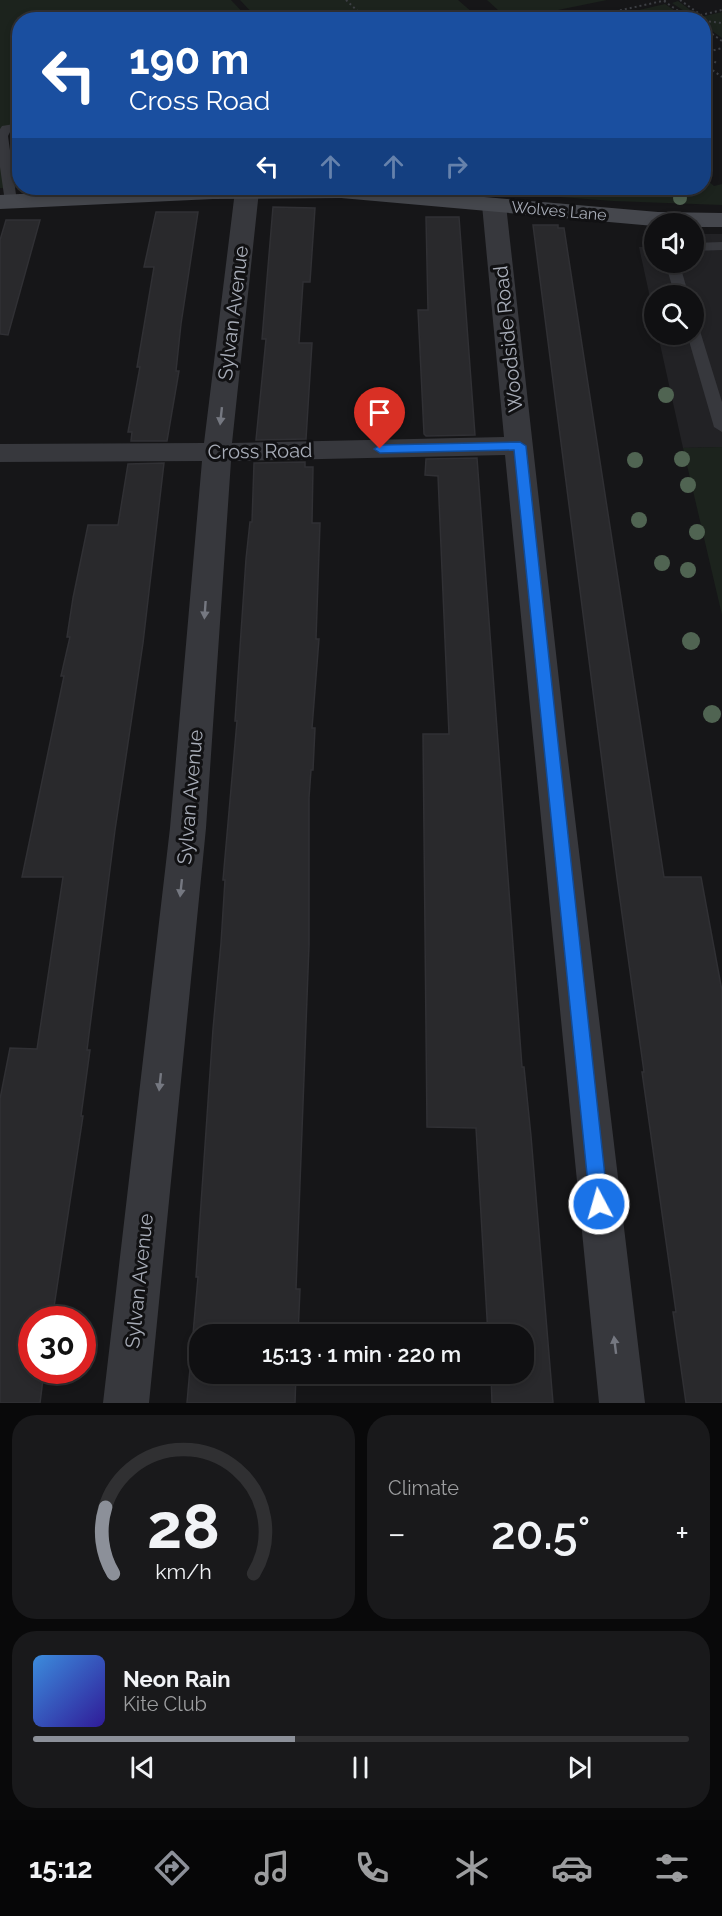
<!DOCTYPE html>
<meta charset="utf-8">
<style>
:root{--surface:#101012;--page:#19191b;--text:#f1f3f6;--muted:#9c9d9f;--line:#303032;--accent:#8c9099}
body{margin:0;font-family:Raleway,sans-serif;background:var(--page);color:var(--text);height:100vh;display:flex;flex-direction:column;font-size:22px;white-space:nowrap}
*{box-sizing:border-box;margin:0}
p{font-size:20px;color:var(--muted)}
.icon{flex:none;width:33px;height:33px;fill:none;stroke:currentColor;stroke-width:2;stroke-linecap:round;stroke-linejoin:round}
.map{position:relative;height:1403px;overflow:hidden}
.drawer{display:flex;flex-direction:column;gap:12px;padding:12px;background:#09090a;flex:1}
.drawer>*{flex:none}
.guide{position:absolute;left:12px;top:12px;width:699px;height:183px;border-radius:24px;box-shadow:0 3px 9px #0003,0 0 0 2px var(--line);background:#1a4fa0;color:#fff;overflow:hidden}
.buttons{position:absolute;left:644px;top:213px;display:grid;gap:12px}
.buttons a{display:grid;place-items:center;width:60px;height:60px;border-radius:50%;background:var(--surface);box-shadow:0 3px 9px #0003,0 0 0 2px var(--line);font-size:30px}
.speed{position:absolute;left:18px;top:1306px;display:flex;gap:12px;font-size:30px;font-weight:700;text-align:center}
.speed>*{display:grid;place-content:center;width:78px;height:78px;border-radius:50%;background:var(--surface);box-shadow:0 3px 9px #0003,0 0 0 2px var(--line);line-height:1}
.speed .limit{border:9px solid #d22;background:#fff;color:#111}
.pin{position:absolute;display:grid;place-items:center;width:51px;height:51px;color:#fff;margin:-62px -26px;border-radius:50% 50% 50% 0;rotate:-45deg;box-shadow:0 0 6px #0007}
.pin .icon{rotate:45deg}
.me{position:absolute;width:66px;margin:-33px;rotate:354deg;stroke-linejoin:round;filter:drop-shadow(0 0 4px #0008)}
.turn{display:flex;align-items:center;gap:21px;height:126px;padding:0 18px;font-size:27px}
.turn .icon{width:78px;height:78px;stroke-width:2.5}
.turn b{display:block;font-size:42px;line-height:51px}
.lanes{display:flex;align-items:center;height:57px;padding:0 18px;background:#0003;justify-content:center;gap:30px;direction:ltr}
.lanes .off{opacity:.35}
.big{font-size:45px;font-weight:600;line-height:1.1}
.drawer .tile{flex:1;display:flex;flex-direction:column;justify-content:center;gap:9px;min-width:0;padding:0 21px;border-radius:24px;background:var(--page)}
.drawer .dial{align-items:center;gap:0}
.dial svg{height:156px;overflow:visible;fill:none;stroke:var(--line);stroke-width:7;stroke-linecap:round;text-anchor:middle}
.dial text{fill:var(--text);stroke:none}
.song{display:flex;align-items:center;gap:18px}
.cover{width:72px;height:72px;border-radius:9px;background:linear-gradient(135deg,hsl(210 70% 55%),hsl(250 70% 35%))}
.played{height:6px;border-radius:3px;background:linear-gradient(90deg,var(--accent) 40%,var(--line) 40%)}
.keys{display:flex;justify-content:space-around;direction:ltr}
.heat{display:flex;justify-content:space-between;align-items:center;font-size:33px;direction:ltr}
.drawer .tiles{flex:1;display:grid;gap:12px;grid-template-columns:1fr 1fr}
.tile:last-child{grid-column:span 2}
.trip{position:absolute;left:189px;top:1324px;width:345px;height:60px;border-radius:24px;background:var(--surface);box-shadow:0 3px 9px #0003,0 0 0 2px var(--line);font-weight:600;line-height:60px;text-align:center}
.menu{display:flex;height:96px;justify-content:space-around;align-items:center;background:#060607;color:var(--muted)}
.menu .icon{width:42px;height:42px}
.menu .active{color:var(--accent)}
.menu b{font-size:27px;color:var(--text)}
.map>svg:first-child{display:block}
.built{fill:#222225}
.green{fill:#1c231d}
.building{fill:#29292c;stroke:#303034;stroke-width:1.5}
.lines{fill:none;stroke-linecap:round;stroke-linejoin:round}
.path{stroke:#3d3f44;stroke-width:2;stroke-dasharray:2 3;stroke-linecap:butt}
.lane{fill:#37383d;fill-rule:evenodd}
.street{fill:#37383d;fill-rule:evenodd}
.secondary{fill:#45474d;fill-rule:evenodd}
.tree{fill:#506452}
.oneway{fill:#757881}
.route{fill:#1a73e8;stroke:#114b97;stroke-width:1.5}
.labels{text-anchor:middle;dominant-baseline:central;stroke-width:6;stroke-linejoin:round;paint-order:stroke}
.far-street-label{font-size:16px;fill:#a8adb8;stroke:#111113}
.street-label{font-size:20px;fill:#a8adb8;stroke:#111113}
</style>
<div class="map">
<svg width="722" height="1403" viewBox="0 0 722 1403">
<rect width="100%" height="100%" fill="#161618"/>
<path class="built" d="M693 234H722V447L683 448 658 335 693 334V296H654V316L639 247H654V262H693Z"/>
<path class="green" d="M0 0H231L249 19 20 20 19 131 6 133 18 188H0Z
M240 0H458L480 19H258Z
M487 0H607L509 20Z
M678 1 700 17 722 12V38L704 25V20L696 19 672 3Z
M665 4 687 19H652L639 10Z
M704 177 714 186 722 184V205L613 201 442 188H704Z
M722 447V615L683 448Z"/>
<path class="building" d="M273 207 315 208 310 282H303L299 343H312L306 439 256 440 266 339H262Z
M156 212H198L181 324 176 371H179L167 441H131L132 432H128L140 367H137L154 267H144Z
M426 217H459L475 435 426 436 424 434 418 310H428Z
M6 220H40L8 335 0 334V240Z
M533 225H558V228H564L664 877H701L722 991V1403H686L673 1312H676L642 1072H644L617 878Z
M477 458 522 1067H524L531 1136 553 1403H492L491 1374H524V1335H488L476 1128 427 1127 423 734H449L438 476 425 475 426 459Z
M305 462V467H313L312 523H320L316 639H319L312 728H315L313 770H311L309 798V945L296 1289H300L298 1335H200V1374H296L295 1403H187L198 1277H196L213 1029 221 943 225 880H223L237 721H235L246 559 250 522H252L254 463Z
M164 463 143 643 115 830 87 1050H90L81 1116H83L52 1320H32V1371H44L40 1403H0V1099L10 1048 37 1049 63 877H22L64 676H61L70 637H67L73 598 88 525H118L128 464Z"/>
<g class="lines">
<path class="path" d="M346 0 367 20
M680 0 701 15 722 10
M664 1 691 20
M610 13 619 20
M576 20 667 0
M704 21 722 23
M704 28 722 41
M710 51 704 64 722 77
M704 53 722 48
M706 56 718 64"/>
<path class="lane" d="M20 123V131L10 132 8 136 17 202 11 206 5 202 0 167V129L2 126Z
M722 242V250L693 251V243Z
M665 262H679L689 296H675Z
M693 327 700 331 722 402V432L714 427 687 334H693Z"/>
<path class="street" d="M238 188H256L259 191 232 443 504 437 482 205 486 200 494 198 502 200 506 205 566 743 645 1403H599L505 455 231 461 206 828 149 1403H103L170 828 202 461 0 462V444L204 443 235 191Z"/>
<path class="secondary" d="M140 188H381L658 212 722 213V227H693V224H654V226L341 198 213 199 0 209V195Z"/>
</g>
<g class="tree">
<circle cx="680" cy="198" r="7"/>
<circle cx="666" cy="395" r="8"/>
<circle cx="682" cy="459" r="8"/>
<circle cx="635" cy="460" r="8"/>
<circle cx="688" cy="485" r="8"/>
<circle cx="639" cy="520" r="8"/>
<circle cx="697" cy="532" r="8"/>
<circle cx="662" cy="563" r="8"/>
<circle cx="688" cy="570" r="8"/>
<circle cx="691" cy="641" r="9"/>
<circle cx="712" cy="714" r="9"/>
</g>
<defs><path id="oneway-solid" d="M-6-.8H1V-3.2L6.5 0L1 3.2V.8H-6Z" transform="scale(1.5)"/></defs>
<g class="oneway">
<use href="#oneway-solid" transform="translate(221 416) rotate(96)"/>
<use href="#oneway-solid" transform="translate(205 610) rotate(94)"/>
<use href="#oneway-solid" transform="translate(181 888) rotate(96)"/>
<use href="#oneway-solid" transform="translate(160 1082) rotate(96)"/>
<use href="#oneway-solid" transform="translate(615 1345) rotate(-97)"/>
</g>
<path class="route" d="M520 442 526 446 608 1204 605 1210 599 1213 593 1210 590 1204 514 450 380 453 374 449 380 445Z"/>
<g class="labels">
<g class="far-street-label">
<text transform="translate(559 211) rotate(5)">Wolves Lane</text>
</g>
<g class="street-label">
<text transform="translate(233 313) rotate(-83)">Sylvan Avenue</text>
<text transform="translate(508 339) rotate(-96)">Woodside Road</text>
<text transform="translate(260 451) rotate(-1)">Cross Road</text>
<text transform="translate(190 797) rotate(-85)">Sylvan Avenue</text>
<text transform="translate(139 1281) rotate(-84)">Sylvan Avenue</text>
</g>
</g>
</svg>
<div class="buttons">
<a><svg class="icon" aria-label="sound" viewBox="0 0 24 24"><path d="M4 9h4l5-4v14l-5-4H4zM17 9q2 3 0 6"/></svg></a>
<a><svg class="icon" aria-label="search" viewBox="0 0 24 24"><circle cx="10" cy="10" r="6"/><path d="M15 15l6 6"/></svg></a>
</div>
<div class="speed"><div class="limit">30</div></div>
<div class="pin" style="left:380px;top:449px;background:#d93025"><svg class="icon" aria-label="arrive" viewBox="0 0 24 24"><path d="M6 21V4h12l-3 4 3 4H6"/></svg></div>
<svg class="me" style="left:599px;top:1204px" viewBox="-20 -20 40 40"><circle r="17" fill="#1a73e8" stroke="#fff" stroke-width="3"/><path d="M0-11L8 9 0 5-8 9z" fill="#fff"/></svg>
<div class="trip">15:13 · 1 min · 220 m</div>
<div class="guide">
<div class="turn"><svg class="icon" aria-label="left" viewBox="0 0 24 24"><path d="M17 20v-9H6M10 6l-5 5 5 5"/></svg><div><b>190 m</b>Cross Road</div></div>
<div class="lanes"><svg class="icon" aria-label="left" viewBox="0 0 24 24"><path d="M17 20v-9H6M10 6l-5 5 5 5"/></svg><svg class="icon off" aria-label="ahead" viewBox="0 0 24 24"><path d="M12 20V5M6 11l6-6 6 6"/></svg><svg class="icon off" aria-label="ahead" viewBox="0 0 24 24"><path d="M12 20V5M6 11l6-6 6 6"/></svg><svg class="icon off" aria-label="right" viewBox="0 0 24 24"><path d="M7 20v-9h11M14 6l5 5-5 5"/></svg></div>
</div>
</div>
<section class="drawer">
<div class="tiles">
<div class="tile dial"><svg viewBox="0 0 100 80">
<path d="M14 69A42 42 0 1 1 86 69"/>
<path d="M14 69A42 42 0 0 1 10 35" stroke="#8c9099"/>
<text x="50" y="56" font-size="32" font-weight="700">28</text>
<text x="50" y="72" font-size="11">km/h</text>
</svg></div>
<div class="tile"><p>Climate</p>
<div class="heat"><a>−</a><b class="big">20.5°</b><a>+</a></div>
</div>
<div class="tile">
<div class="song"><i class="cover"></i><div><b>Neon Rain</b><p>Kite Club</p></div></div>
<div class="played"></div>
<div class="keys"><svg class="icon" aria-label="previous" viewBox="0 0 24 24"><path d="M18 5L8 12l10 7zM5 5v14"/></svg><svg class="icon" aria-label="pause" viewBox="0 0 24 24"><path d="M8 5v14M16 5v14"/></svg><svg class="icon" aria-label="next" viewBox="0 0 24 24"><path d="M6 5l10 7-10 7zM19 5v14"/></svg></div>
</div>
</div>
</section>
<nav class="menu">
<b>15:12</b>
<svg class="icon active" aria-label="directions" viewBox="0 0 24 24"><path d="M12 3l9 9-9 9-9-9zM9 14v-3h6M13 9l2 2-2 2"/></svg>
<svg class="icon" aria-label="music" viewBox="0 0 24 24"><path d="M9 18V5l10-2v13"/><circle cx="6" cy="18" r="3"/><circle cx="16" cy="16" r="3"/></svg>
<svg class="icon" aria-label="phone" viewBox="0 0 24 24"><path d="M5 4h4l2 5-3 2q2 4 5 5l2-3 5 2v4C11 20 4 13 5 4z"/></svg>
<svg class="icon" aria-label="climate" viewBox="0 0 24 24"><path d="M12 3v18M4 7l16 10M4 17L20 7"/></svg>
<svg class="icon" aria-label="car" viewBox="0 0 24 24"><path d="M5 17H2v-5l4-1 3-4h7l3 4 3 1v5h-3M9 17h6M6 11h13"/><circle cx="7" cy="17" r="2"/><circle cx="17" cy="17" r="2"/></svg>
<svg class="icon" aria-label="filters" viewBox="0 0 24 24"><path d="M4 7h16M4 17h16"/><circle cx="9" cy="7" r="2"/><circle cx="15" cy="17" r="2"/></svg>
</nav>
